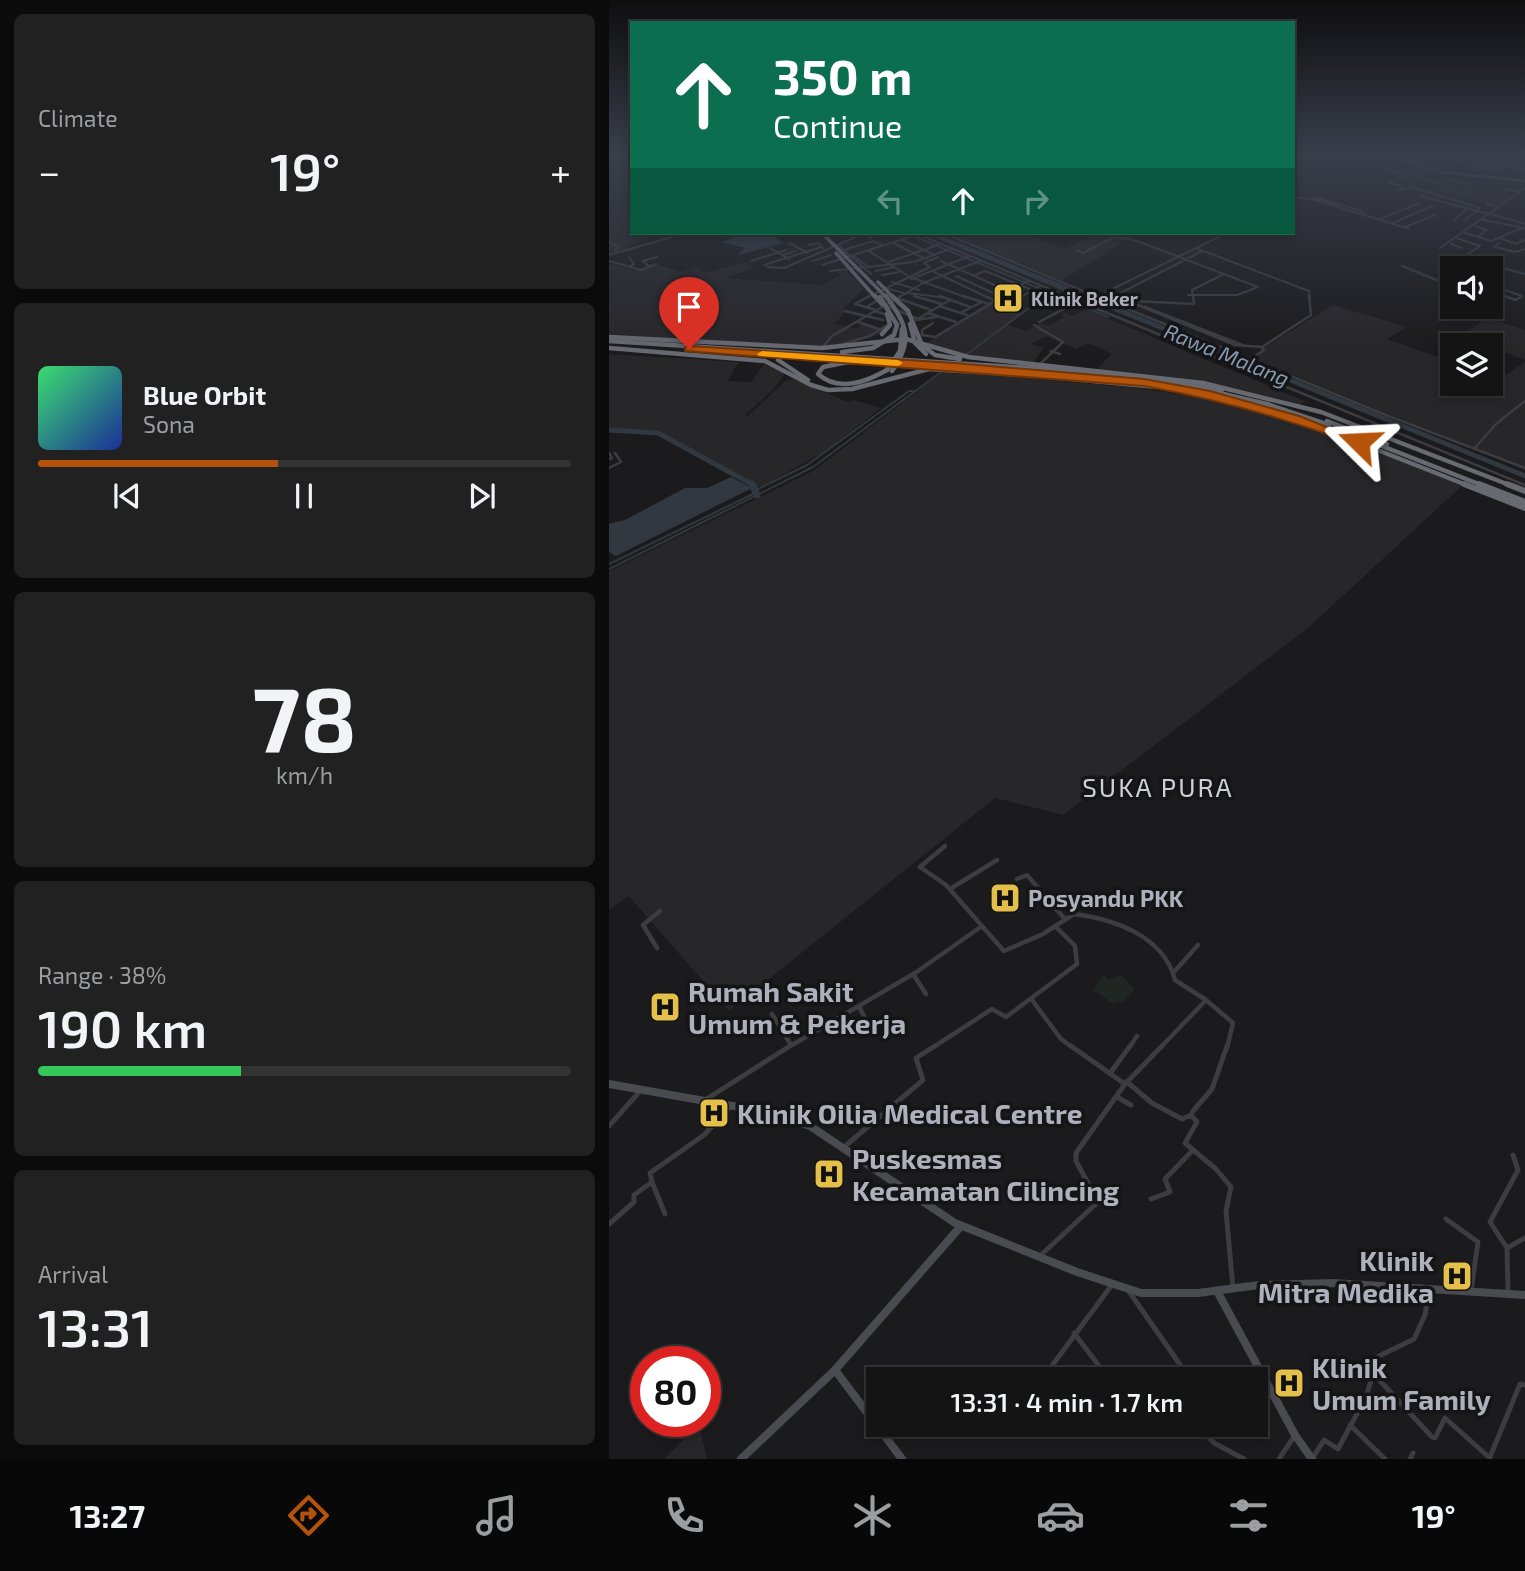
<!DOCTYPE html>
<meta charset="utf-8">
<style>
:root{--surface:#141415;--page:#212122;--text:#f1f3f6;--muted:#9d9ea0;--line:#333334;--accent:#b45309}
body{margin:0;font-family:"Exo 2",sans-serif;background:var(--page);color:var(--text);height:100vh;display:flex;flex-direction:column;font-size:26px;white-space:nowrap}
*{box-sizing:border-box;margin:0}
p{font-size:23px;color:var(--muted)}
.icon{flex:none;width:38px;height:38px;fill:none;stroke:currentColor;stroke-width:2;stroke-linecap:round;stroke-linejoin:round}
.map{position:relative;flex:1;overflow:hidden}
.details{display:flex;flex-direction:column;gap:14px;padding:14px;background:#0b0b0c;width:609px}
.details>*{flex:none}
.guide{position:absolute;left:21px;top:21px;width:665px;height:214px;border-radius:0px;box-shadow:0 4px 10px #0003,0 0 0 2px var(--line);background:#0b6e4f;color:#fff;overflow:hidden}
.fabs{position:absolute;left:831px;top:256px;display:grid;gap:14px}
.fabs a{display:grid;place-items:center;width:63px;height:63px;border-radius:0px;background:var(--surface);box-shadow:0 4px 10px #0003,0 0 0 2px var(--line);font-size:35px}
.speed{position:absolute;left:21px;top:1346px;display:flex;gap:14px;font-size:35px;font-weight:700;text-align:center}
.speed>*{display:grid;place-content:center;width:91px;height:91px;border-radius:50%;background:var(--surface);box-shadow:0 4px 10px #0003,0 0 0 2px var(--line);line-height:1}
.speed .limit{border:10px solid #d22;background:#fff;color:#111}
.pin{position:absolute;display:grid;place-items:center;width:60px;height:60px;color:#fff;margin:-72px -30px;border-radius:50% 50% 50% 0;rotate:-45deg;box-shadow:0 0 7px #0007}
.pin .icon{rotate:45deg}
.me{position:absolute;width:77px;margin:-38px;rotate:291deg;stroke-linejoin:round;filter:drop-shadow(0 0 5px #0008)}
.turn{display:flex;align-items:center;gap:24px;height:147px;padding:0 28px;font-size:32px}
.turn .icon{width:91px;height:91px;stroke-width:2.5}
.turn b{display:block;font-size:49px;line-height:60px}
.lanes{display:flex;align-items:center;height:66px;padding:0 28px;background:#0003;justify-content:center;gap:35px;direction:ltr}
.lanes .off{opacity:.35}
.big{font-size:52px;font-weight:600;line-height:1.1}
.details .card{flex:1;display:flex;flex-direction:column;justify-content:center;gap:10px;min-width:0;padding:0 24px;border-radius:10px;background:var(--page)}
.details .dial{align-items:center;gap:0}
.dial b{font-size:91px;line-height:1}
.song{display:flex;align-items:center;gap:21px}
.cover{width:84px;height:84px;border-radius:10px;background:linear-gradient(135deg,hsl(140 70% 55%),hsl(230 70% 35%))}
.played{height:7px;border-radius:4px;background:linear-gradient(90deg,var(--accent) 45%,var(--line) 45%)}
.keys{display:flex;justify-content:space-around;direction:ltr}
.heat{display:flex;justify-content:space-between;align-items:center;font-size:38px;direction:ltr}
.charge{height:10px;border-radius:5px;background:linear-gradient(90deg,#34c759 38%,var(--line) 0)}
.trip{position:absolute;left:257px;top:1367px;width:402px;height:70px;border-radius:0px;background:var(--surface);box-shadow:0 4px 10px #0003,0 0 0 2px var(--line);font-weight:600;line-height:70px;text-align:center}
.tab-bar{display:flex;height:112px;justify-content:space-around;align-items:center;background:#080808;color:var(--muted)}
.tab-bar .icon{width:49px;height:49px}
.tab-bar .on{color:var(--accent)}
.tab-bar b{font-size:32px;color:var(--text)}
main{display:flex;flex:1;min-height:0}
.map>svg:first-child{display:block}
.built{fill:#272629}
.green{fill:#202722}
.water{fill:#313840}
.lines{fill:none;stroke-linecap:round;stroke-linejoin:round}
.stream{stroke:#313840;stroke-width:2}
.canal{stroke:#313840;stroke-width:2.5}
.river-far2{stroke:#313840;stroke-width:4.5}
.river-far1{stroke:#313840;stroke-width:5}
.river{stroke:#313840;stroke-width:7}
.street-far3{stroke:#3c3c41;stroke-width:2}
.street-far2{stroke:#3c3c41;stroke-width:2.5}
.street-far1{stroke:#3c3c41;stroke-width:4.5}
.street{stroke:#3c3c41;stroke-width:5}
.secondary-far1{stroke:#4a4b51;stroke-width:2.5}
.secondary{stroke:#4a4b51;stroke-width:8}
.highway-far1{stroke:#686a72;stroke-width:4.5}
.highway{stroke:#686a72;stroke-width:6}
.highway-bridge-far1{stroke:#686a72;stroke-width:3.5}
.highway-bridge{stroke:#686a72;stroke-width:4.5}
.route{fill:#b45309;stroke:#753606;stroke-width:2}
.slow{fill:#f59e0b}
.labels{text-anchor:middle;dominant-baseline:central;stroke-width:7;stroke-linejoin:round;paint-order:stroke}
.far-poi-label{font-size:19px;font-weight:bold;fill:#aeb1bb;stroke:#151517;text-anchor:start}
.far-water-label{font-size:21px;font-style:italic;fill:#889bb2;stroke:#151517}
.poi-label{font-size:23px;font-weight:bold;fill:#aeb1bb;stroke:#151517;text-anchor:start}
.quarter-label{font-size:26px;letter-spacing:2px;fill:#cfd0d7;stroke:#151517}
.near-poi-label{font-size:28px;font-weight:bold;fill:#aeb1bb;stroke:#151517;text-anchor:start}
</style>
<main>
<section class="details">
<div class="card"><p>Climate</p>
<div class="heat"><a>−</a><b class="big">19°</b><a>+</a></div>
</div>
<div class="card">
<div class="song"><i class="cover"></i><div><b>Blue Orbit</b><p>Sona</p></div></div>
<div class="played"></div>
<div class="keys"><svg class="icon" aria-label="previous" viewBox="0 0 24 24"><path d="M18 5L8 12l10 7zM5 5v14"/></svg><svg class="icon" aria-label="pause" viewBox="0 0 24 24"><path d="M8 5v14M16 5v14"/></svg><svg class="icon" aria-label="next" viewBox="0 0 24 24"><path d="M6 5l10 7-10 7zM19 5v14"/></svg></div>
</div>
<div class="card dial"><b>78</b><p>km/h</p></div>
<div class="card"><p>Range · 38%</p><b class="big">190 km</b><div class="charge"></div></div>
<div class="card"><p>Arrival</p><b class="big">13:31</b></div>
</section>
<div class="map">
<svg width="916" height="1459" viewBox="0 0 916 1459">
<rect width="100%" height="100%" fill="#1b1a1c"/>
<path class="built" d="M847 184 878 191 885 187 898 190 900 191 896 195 903 196 890 205 827 190Z
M23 198V233H38L35 234 40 238 16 248 18 251 0 255V210Z
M333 233H412L456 249 488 233H505L519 238 453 281Z
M137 262 144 268 116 278 214 285 231 275 228 272 237 270 255 289 233 309 237 310 226 324 246 328 255 324 276 331 261 338 223 346 0 337V264L25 270 48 264 71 272 88 267 96 273Z
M381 303 412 314 399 325 417 331 431 323 440 326 456 317 452 315 456 313 463 316 478 310 696 401 689 406 626 391 487 370 503 354 479 343 467 349 437 336 422 344 434 348 424 364 352 357 314 345Z
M724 305 798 327 778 339 843 362 844 383H882V376L891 379 916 362V470L640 357Z
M878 318 916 330V360L852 336Z
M0 354 130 362 118 381 142 382 155 364 177 372 164 390 136 415 139 416 176 381 184 379 239 402 244 400 272 408 215 452 152 487 49 432 0 429Z
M335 371 518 387 605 399 699 424 855 484 699 628 454 815 386 798 120 1011 20 896 0 910V571L204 471Z
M90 1424 98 1459H55Z"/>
<path class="green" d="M0 152H23V198L0 210Z
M495 975 499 979 512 975 526 989 513 1004 508 1001 506 1005 484 990Z"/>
<path class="water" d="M137 233H161L174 243 129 255 136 248 112 242Z
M315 233H326L482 296 474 299Z
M122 477 143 488 7 556 0 552V524L16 520 76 488H98Z"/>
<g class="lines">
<path class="stream" d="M297 233 499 317
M358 354 441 292
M149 489 198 465 300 391H306
M143 490 148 491
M0 564 146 493
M0 569 204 467 332 372"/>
<path class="canal" d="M793 266 835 283 844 278
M844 274 829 269 851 256 916 274"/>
<path class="river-far2" d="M468 293 479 298"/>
<path class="river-far1" d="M475 296 916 476
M0 430 49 433 146 486"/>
<path class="river" d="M143 484 148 495"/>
<path class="street-far3" d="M747 152 778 166 775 168 798 176
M788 152 797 155
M861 152 916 169
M872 152 899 160 916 154
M892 158 907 152
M847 160 884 171
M847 160 861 152
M856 162 871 156
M804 163 815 158
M821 164 840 170
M863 164 879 158
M904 164 916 159
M777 165 795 160
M913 165 916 166
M866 167 885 160
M907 168 903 169 916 173
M877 169 892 163
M806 175 833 185
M858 176 865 169
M872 177 899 165
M837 178 861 185
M780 182 819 168
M779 183 795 186
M898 189 911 192
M790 190 803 187 871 208 855 221
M811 196 880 214
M684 197 704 199 800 229
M705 197 753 211 754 215
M878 204 890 207
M882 214 916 224
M771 219 810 203
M845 220 858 209
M874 220 916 228
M784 223 823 206
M866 226 878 230 868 237
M796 227 826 215
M306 233 462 298
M334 233 491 298
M856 233 882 241 913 228
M506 236 528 241 649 287 628 295H579
M261 238 273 233
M891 238 907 244 916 240
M293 240 326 255
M0 242 10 247 6 250 8 253
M180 243 199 253
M890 243 886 247 906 252 916 249
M286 244 317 259
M842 244 853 248
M199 245 210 243 214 248
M229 245 262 274
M161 248 180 259
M831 248 916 188
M589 249 700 291 701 298
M235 250 264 241 273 245
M468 250 474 253 513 233
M260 251 301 277 359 298
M0 255 77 233
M174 255 186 251
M243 255 261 268
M20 257 25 264 21 266
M0 261 32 270 47 264
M142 261 177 250
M204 261 222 255
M332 261 412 297 431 286
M280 262 331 244
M155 265 212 247
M213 265 310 234
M41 267 34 261 48 257
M158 267 175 268 256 233
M221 271 305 262 344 248
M267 271 285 267
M323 271 380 298
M844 273 838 268 871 246 848 238
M273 275 290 272
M347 276 391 296
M364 276 376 271 423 290
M302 279 361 256
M283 282 310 290
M882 285 913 296 911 298
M276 288 295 293
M583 290 615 274
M583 290 584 298
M386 291 394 294
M882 291 900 298
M299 293 337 298
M500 293 511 298
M307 294 305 296 311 298
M491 295 618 233
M257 298 321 267 315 263 329 257
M289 298 314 283 371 261
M391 298 420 280
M502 298 593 251"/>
<path class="street-far2" d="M305 296 333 304
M331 296 361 307
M354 296 380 304
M376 296 385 300
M409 296H414
M457 296 595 353
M487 296 777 415 916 468
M507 296 626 345 653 347
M895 296 907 300 913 296
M288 298 322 310
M499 301 503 296
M524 301 585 304 584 296
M246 304 260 296
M246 304 267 310
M276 305 309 319
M330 306 358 315
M258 307 274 297
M536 307 636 346
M236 311 274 320
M265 311 276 314
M319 313 347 322
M351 313 373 302
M307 320 341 300
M307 320 327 317
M249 322 273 330
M430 322 470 301
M324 323 313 330V335L326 337 394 296
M425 325 454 342
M234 344 261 336 278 325
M213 348 223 336 292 296
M442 351 451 354
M600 355 916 485
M642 359 655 350 653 347 702 315 700 296
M431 364 454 342
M865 449 887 424 916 401
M0 453 3 458 0 459
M0 468 12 462 6 453"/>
<path class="street-far1" d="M336 846 311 867 337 885 373 926
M408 879 418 875 455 918
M341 889 388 860
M48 948 34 925 51 911
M565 972 589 945
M304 974 317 994
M423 1000 452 1039 464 1048
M597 1000 624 1023 618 1048
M250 1006 259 1025
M163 1014 182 1045
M178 1048 306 973 373 926 395 951 434 934 465 914C505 919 555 936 566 980L597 1000 551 1048
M323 1048 383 1009 397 1017 468 964 466 946 446 926
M520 1048 528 1036"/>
<path class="street" d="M462 1046 516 1084
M618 1046 603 1089 584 1111 582 1115 588 1122 576 1143 607 1169 622 1187 617 1211 624 1288
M502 1072 521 1046
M518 1082 543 1103 573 1119 582 1115
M508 1097 522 1105
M96 1100 181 1046
M0 1126 31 1091
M235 1147 314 1080 307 1058 326 1046
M43 1182 56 1214
M542 1199 561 1192 556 1179 584 1150
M837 1219 869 1242 862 1291
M0 1224 25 1202V1195L43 1182 41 1173 95 1135 122 1106
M898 1248 881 1222 909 1170 904 1155
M898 1248 899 1292
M898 1248 916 1238
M432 1255 489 1202 467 1161V1153L516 1084 553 1046
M519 1290 581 1379
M465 1333 500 1379
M762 1371 823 1437 826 1438 836 1418 881 1458
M441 1379 442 1367 502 1286
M587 1424 605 1443 635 1459
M741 1425 776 1459
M881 1457 911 1384 916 1385
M670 1459 686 1435
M703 1459 715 1440 729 1449 757 1397 762 1381 761 1370 768 1357 805 1339 816 1315 820 1291
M801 1459 804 1453"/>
<path class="secondary-far1" d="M770 152 831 172 916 181"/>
<path class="secondary" d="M0 1084 158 1112 201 1126 346 1223 468 1272 532 1293H589L650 1285 724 1283 916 1295
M608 1291 686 1435 703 1459
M226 1370 293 1459
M132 1459 226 1370 352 1226"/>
<path class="highway-far1" d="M0 337 213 348 297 339 359 357 594 383 712 412 903 486
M313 345 326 355 351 359
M0 348 156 361 202 385 219 390 243 389 320 369 401 374
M169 360 199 380
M278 370C257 382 229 392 209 374L214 367 239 362 316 364
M483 375 509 378
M441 377 548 387
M597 390 658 404 720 425
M590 394 700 423 860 486
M718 421 778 444
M773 446 875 486"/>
<path class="highway" d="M855 484 916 508
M870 484 916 502
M898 484 916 491"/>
<path class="highway-bridge-far1" d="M213 233 278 298
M227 253 267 298
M269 282 285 298"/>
<path class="highway-bridge" d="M266 296 273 304
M277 296C298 325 305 340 283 371
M283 296 299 311 313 345
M301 324 306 343 317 354
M273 334 281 325 278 314
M0 341 484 372
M233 352 264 348 285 335 288 325 271 297
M278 370 291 351 293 329
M377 370 535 383 596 393
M482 372 613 390"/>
</g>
<linearGradient id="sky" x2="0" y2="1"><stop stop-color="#0f0e0f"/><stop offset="0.43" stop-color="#393e4b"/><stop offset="1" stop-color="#393e4b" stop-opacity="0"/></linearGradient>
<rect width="916" height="356" fill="url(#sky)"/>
<path class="route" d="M80 346 345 363 535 379 601 391 690 416 756 442 746 444C676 418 608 399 535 386L76 351V347Z"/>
<path class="slow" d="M153 351 289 360 294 363 289 366 150 356 148 354Z"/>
<defs>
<g id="hospital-square" transform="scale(1.575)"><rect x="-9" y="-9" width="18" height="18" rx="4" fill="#e4bf4a" stroke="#151517"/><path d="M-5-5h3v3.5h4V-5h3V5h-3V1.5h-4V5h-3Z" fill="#111"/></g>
</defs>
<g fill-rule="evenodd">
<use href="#hospital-square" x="399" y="298"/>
<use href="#hospital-square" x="396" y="898"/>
<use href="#hospital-square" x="56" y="1007"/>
<use href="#hospital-square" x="105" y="1113"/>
<use href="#hospital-square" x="220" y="1174"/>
<use href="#hospital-square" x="848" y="1276"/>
<use href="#hospital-square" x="680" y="1383"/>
</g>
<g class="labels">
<g class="far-poi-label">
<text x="422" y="298">Klinik Beker</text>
</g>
<g class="far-water-label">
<text transform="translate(618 354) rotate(22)">Rawa Malang</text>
</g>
<g class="poi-label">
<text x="419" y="898">Posyandu PKK</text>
</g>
<g class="quarter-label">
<text x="549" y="786">SUKA PURA</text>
</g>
<g class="near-poi-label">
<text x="79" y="991">Rumah Sakit<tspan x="79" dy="32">Umum &amp; Pekerja</tspan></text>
<text x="128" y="1113">Klinik Oilia Medical Centre</text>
<text x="243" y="1158">Puskesmas<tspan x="243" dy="32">Kecamatan Cilincing</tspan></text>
<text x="825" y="1260" text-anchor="end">Klinik<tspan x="825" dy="32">Mitra Medika</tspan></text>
<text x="703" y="1367">Klinik<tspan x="703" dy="32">Umum Family</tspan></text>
</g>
</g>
</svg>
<div class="fabs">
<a><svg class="icon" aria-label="sound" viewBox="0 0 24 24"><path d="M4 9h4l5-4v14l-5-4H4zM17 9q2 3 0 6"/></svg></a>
<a><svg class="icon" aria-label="layers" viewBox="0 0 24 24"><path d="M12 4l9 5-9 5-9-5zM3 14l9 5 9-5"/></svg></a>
</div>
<div class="speed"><div class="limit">80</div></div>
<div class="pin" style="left:80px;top:349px;background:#d93025"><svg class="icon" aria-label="arrive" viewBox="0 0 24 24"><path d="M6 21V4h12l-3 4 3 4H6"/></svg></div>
<svg class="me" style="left:750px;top:442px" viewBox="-20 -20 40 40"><path d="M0-17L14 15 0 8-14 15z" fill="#b45309" stroke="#fff" stroke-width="4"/></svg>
<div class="trip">13:31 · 4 min · 1.7 km</div>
<div class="guide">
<div class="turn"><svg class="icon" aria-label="ahead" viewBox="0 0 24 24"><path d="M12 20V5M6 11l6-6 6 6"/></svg><div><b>350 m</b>Continue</div></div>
<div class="lanes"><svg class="icon off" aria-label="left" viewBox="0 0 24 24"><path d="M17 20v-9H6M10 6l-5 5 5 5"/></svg><svg class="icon" aria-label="ahead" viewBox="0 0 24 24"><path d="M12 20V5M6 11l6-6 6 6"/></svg><svg class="icon off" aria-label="right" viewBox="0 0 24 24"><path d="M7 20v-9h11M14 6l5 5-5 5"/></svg></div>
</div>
</div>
</main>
<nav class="tab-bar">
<b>13:27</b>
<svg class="icon on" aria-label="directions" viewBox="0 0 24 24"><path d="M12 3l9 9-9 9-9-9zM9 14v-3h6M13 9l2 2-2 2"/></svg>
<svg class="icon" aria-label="music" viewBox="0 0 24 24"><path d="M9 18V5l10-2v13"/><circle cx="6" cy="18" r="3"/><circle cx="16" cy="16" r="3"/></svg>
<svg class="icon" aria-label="phone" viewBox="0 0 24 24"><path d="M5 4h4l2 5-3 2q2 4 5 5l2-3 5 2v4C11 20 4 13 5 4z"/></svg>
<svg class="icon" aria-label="climate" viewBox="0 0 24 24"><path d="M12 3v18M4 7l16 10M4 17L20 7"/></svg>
<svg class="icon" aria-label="car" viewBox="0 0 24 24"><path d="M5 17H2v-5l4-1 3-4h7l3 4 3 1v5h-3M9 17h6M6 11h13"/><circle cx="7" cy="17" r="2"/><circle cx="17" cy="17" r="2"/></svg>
<svg class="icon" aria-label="filters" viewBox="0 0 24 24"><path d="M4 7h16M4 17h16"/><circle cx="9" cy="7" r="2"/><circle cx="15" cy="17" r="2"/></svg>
<b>19°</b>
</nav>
